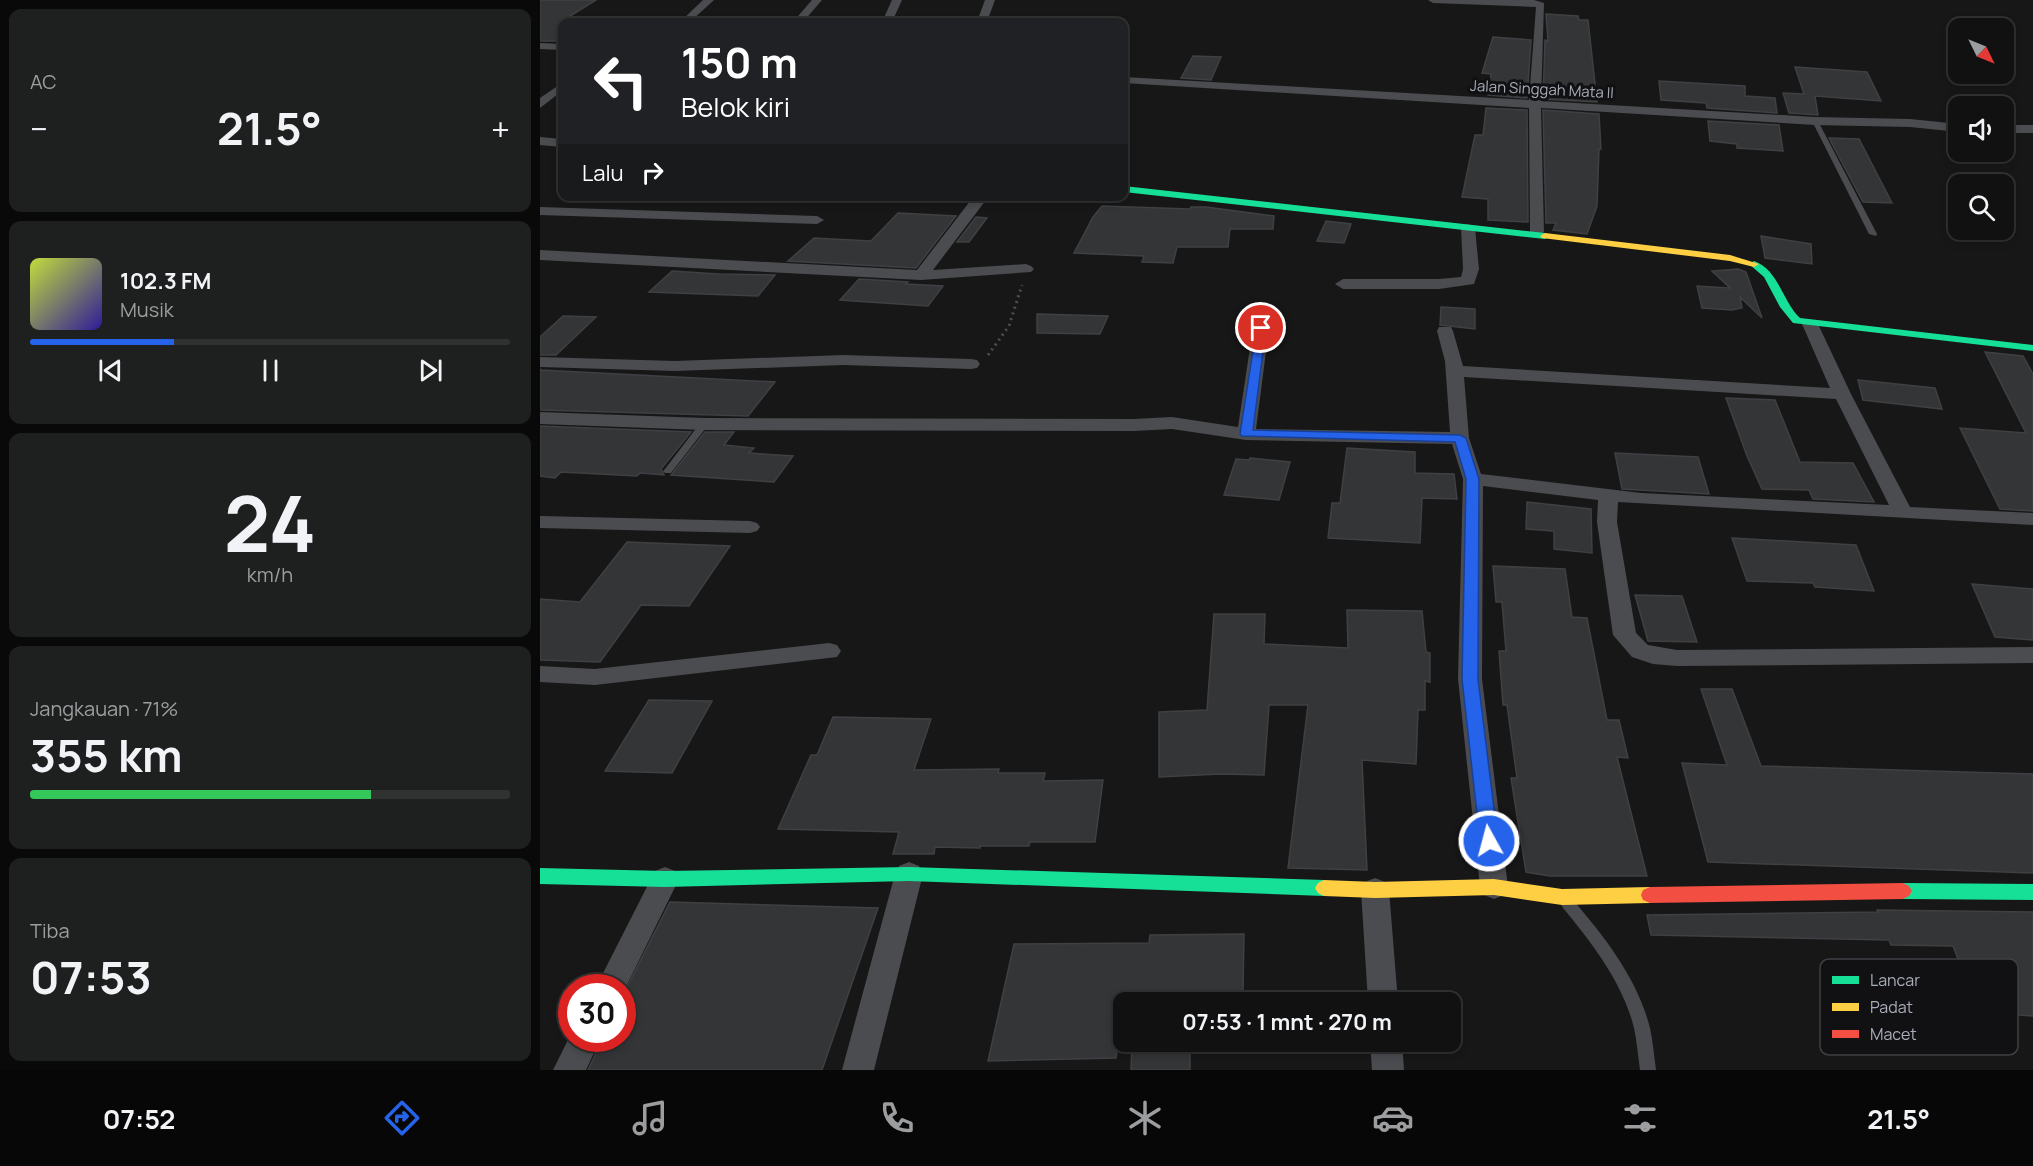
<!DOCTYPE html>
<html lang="id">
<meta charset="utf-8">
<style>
:root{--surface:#111;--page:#1e1f1f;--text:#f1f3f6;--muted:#9c9d9f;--line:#303131;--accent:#2563eb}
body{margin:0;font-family:Manrope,sans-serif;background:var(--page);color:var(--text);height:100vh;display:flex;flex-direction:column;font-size:22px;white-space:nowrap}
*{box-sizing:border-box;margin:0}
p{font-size:20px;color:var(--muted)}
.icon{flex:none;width:33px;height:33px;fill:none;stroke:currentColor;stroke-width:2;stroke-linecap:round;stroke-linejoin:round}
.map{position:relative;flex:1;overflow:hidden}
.details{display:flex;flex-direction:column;gap:9px;padding:9px;background:#090909;width:540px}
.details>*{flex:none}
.banner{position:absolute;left:18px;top:18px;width:570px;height:183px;border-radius:12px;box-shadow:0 3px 9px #0003,0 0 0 2px var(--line);background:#202124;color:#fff;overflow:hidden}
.needle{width:39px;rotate:133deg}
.fabs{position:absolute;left:1408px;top:18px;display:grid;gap:12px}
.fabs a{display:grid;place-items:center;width:66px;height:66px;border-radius:12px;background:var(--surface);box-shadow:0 3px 9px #0003,0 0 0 2px var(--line);font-size:30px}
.speed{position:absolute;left:18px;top:974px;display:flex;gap:12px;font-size:30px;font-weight:700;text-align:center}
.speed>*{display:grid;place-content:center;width:78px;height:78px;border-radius:50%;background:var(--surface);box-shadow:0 3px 9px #0003,0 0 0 2px var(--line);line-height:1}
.speed .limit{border:9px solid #d22;background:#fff;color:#111}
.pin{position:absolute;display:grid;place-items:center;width:51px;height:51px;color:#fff;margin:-26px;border:3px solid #fff;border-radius:50%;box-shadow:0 2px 6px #0007}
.me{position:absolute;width:66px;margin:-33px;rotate:353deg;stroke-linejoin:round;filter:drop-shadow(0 0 4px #0008)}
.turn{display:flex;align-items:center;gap:21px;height:126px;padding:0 24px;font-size:27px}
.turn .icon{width:78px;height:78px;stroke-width:2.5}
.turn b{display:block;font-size:42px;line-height:51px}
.then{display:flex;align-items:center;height:57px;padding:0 24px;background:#0003;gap:12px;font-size:22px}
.big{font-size:45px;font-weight:700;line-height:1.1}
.details .widget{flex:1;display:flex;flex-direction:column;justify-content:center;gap:9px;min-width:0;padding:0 21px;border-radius:12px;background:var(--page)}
.details .dial{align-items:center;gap:0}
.dial b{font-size:78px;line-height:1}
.song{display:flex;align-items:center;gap:18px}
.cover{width:72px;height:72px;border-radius:9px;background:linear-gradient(135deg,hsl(70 70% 55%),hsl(250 70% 35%))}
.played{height:6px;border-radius:3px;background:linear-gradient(90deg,var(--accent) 30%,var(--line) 30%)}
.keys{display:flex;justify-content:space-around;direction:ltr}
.heat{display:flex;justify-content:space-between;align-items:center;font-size:33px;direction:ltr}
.charge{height:9px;border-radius:4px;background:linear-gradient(90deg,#34c759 71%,var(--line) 0)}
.trip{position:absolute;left:573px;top:992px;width:348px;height:60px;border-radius:12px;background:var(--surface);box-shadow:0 3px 9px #0003,0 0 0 2px var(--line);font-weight:700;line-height:60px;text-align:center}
.menu{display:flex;height:96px;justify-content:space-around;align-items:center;background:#070707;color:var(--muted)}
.menu .icon{width:42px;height:42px}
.menu .current{color:var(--accent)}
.menu b{font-size:27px;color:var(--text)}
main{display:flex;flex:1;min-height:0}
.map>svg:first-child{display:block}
.building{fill:#343537;stroke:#3f4043;stroke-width:1.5}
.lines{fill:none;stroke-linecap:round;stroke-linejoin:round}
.path{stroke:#4d4e52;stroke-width:3;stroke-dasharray:2 4;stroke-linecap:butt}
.lane{fill:#4b4c50;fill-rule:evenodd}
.street{fill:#4b4c50;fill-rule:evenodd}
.fast{fill:#16e098;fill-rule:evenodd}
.slow{fill:#ffcf43;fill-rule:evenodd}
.jam{fill:#f24e42;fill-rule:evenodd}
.route{fill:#2563eb;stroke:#184099;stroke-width:1.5}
.labels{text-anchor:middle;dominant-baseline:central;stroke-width:6;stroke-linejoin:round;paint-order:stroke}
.far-street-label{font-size:15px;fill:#a8adb8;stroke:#111113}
.key{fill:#111113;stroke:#3e4045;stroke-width:1.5}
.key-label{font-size:16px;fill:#a8adb8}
</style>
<main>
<section class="details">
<div class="widget"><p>AC</p>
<div class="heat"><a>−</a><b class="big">21.5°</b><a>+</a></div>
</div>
<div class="widget">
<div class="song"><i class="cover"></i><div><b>102.3 FM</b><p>Musik</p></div></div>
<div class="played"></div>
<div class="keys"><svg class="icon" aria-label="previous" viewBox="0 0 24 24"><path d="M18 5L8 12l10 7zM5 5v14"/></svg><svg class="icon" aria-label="pause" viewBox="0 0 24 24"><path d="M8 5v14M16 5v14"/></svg><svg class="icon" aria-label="next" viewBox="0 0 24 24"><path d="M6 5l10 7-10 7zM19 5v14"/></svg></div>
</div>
<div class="widget dial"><b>24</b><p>km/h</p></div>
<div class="widget"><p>Jangkauan · 71%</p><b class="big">355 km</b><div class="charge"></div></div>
<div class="widget"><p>Tiba</p><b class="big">07:53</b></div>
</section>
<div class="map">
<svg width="1493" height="1070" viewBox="0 0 1493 1070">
<rect width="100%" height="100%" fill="#171717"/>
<path class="building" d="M0 0H56L22 21V41H0Z
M1006 14 1038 16 1039 20H1048L1057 102 1003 99 1005 40 1008 41Z
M953 37 991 40 987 98 948 95 951 74 942 73Z
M653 56 681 57 671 80 641 78Z
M1255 67 1327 72 1341 101 1275 96 1278 115 1249 113 1243 93 1264 94Z
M1119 81 1205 86V96L1235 98 1237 113 1167 108 1166 103 1121 100Z
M946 108 987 110 988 222 948 220V199L922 197 935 135H943Z
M1003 110 1059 114 1061 149H1059L1057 206 1047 234 1013 230 1016 223H1006Z
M1168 121 1239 125 1243 151 1197 148V144L1170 141Z
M1289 138 1319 139 1352 203 1323 202Z
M562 206 650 209 651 207H666L734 216 733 229H690L688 247H637L633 263 602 262 604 256 534 253 553 217Z
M358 213 416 216 376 268 248 261 274 238 331 241Z
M436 217 447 218 429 242H417Z
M786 221 811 224 804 243 777 241Z
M1221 236 1271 244 1272 264 1225 258Z
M1198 269 1206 272 1222 318 1200 297 1202 308 1192 310 1162 308 1157 286 1190 288 1172 271Z
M132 271 179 274 235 275 218 296 109 292Z
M319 279 368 282 366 284 403 286 388 306 300 300Z
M901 307 935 309V329L900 325Z
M497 314 568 316 560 334 497 333Z
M23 316 56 317 16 355H0V337Z
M1445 352 1483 356 1493 374V511L1460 509 1420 428 1486 433Z
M0 369 1 370 235 382 208 416 0 410Z
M1318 380 1395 388 1402 409 1323 400Z
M1186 398 1235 400 1260 462 1313 463 1334 502 1273 499 1269 490 1222 489 1207 456Z
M0 426 151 432 121 469 124 475 100 473 97 476 21 472 15 478 0 476Z
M165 432H194L184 445 214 448 209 453 253 456 234 482 131 475Z
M807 448 875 452V473L914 474 917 499 882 498 880 543 788 538 792 503H800Z
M1075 453 1158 457 1169 494 1082 489Z
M710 458 750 462 739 500 684 495 696 459 709 460Z
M987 502 1051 509 1052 553 1014 549V531L986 529Z
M1192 538 1316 545 1334 591 1275 587 1273 583 1207 581Z
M87 542 190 546 149 606 101 605 60 662 0 660V599L40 602Z
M953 566 1025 569 1032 617 1047 618 1067 720H1079L1088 758 1077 757 1107 876H1010L986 872 971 778H977L967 705H963L959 651H966L962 602H956Z
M1432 584 1493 589V640L1455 637Z
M1095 595 1142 596 1157 642 1108 641Z
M807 610 882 611 886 652 890 653V682L885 681V710H878L876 764 822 760 827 870 748 868 768 705H729L724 775 681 774 619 777V712L667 710 674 614H725L724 644 808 648Z
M1161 689H1192L1221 766 1493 774V873L1168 862 1142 763 1187 765Z
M109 700 172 701 132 773 65 771Z
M293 717 391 719 374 770 459 769 458 773H505L503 781 563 780 555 842H490L489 846H440V848L395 847 394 854H353L359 832 238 829 271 755H277Z
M130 902 338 908 282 1070H48L63 1038H82V997Z
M1337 910 1493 912V1016L1439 1012 1413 946 1351 945 1349 940 1111 935 1107 915 1338 912Z
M704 934 703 993H651L650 1002H584L576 1058 448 1061 474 944 609 943 610 935Z
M592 1041H650V1070H591Z"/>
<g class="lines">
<path class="path" d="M448 355 469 326 482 285"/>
<path class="lane" d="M1275 119 1278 121 1337 234 1336 236 1329 234 1272 121Z
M164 421 169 424 131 473H125L123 471 125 469 161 422Z
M1028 898 1033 900C1065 937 1098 980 1110 1028 1113 1042 1114 1056 1116 1070H1100C1098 1056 1097 1042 1094 1028 1083 983 1052 943 1023 908L1021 904 1023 900Z"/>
<path class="street" d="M163 0H174L150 22H140Z
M272 0H282L263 22H253Z
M352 0H362L352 22H342Z
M445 0H455L448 19 443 22 438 19Z
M888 0H994L1004 3 1001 101 1275 117 1370 119 1419 124V132L1370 127 1275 125 1001 108 1004 232 997 236 990 232 989 108 584 83V77L989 100 996 7 893 3Z
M0 43 22 44V50L0 49Z
M22 83V91L0 108V98Z
M1464 125H1493V133H1464Z
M0 137 22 139V147L0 145Z
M434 196H449L393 270 486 264 491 266 494 269 491 272 381 280 0 260V250L377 270Z
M0 207 277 216 284 220 277 224 0 215Z
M928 224 935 228 939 269 934 284 899 289H803L795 284 803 279H899L921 277 923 269 921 228Z
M1270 319 1278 324 1311 394 1370 507 1493 513V525L1078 502 1077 522 1096 633 1108 645 1137 650 1493 647V663L1137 666 1113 664 1092 657 1073 635 1057 522 1058 500 943 486 942 679 968 887 964 895 954 899 944 895 940 887 918 679 923 479 912 444 706 440 632 429 594 431 164 430 0 424V412L164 418 594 419 632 417 698 427 713 328 721 323 729 328 716 429 910 432 905 361 897 331 899 327H911L913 331 923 366 1290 388 1262 324ZM924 377 1296 399 1349 505 1101 493 941 474 929 438Z
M303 355 431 359 437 360 440 364 437 368 431 369 303 365 135 371 0 367V357L135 361Z
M0 516 210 521 217 523 220 527 217 531 210 533 0 528Z
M289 643 297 645 301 651 297 657 55 685 0 682V666L55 669Z
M369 862 379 866 383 874 334 1070H302L355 874 359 866Z
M125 867 135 871 139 879 82 995V987H56L115 871Z
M835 878 845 882 849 890 858 1002H828L821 890 825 882Z
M32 1032V1038H61L46 1070H13Z
M830 1041H862L864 1070H832Z"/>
<path class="fast" d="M584 186 1005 233 1010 236 1005 239 584 192Z
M1214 261C1239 270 1242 301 1260 318L1493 345V351L1253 323 1240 307 1224 277 1209 264Z
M369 867 784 880 790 883 793 888 790 893 784 896 369 881 125 887 0 884V868L125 871Z
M1363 883 1493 884V900L1363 899 1357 896 1354 891 1357 886Z"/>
<path class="slow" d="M1005 233 1190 255 1219 264 1214 267 1190 261 1002 238 1000 236Z
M954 879 1022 889 1110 887 1117 890 1119 895 1117 900 1110 903 1022 905 954 895 835 898 784 896 778 893 775 888 778 883 784 880 835 882Z"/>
<path class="jam" d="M1363 883 1369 886 1372 891 1369 896 1363 899 1110 903 1103 900 1101 895 1103 890 1110 887Z"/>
</g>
<path class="route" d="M717 325H724L726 328 713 430 920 435 926 438 939 479 938 679 958 841 955 846 949 848 942 846 940 841 922 679 926 479 915 442 702 436 700 434Z"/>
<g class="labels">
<g class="far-street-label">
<text transform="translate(1002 89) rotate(3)">Jalan Singgah Mata II</text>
</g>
</g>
<rect x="1280" y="959" width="198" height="96" rx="9" class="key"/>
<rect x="1292" y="976" width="27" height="8" fill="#16e098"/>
<rect x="1292" y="1003" width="27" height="8" fill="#ffcf43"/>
<rect x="1292" y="1030" width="27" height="8" fill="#f24e42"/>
<g class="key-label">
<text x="1330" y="986">Lancar</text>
<text x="1330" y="1013">Padat</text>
<text x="1330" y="1040">Macet</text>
</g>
</svg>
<div class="fabs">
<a><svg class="needle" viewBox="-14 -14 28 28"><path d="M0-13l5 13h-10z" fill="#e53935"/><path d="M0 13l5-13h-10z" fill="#9c9d9f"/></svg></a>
<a><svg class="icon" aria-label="sound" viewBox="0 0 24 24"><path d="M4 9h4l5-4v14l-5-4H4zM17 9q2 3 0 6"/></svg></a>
<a><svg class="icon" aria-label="search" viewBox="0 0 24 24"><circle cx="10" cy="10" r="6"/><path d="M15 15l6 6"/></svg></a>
</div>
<div class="speed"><div class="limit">30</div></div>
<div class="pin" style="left:721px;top:328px;background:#d93025"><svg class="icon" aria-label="arrive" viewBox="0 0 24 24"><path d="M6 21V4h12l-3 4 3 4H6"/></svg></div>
<svg class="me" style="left:949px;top:841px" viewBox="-20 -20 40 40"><circle r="17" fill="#2563eb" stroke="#fff" stroke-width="3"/><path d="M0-11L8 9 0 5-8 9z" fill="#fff"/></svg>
<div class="trip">07:53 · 1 mnt · 270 m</div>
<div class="banner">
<div class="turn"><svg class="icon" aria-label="left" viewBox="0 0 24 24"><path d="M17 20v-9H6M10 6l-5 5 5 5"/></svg><div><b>150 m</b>Belok kiri</div></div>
<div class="then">Lalu<svg class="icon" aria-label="right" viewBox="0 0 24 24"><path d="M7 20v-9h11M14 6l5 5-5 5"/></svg></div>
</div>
</div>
</main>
<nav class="menu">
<b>07:52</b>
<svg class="icon current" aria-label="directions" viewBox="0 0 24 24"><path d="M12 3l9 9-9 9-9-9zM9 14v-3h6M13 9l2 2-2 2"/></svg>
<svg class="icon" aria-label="music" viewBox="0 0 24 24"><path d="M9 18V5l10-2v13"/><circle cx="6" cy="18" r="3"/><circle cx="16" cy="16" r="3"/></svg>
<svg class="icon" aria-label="phone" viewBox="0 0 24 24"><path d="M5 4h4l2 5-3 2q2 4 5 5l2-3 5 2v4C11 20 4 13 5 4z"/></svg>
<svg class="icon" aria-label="climate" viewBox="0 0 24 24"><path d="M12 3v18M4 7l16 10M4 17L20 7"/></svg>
<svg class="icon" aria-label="car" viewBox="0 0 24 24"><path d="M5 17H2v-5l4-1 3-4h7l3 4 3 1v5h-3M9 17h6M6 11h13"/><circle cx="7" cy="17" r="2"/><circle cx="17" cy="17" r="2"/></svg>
<svg class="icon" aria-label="filters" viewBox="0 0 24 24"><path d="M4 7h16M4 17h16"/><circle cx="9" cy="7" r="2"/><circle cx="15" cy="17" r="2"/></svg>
<b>21.5°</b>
</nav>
